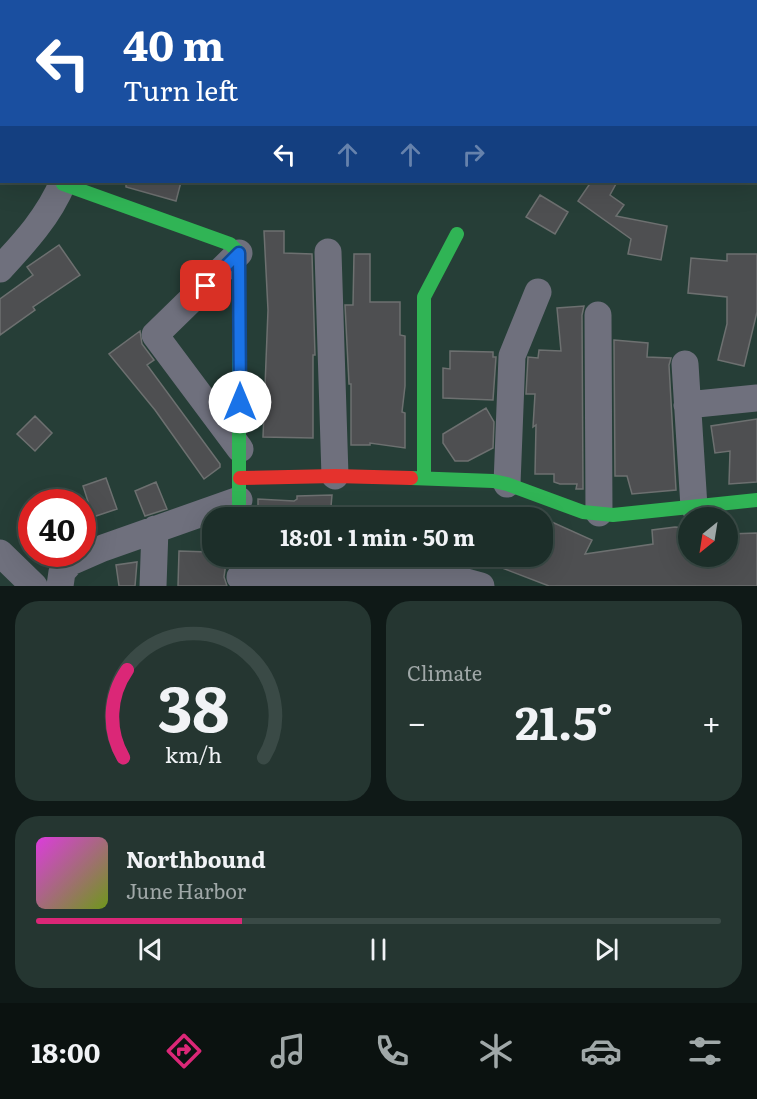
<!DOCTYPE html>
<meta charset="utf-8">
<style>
:root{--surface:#1c2e29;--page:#253631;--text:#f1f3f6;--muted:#a0a8a8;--line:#3a4a46;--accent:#db2777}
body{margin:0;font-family:Literata,serif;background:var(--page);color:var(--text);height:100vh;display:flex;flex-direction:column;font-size:22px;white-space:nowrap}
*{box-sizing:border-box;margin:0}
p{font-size:20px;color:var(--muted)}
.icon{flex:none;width:33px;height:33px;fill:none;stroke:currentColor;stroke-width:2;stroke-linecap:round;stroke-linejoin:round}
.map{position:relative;height:586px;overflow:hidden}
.side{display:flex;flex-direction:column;gap:15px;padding:15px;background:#0f1917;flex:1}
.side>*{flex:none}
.top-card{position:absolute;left:0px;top:0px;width:758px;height:183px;box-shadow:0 6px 24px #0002,0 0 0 2px var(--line);background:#1a4fa0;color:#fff;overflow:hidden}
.needle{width:39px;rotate:210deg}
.fabs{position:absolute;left:678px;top:507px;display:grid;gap:12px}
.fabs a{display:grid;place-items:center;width:60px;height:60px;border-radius:50%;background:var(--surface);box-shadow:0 6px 24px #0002,0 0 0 2px var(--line);font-size:30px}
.speed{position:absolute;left:18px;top:489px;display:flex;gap:12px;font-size:30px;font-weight:700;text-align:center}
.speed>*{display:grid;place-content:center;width:78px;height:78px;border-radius:50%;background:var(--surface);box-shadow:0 6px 24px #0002,0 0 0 2px var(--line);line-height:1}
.speed .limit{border:9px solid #d22;background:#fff;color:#111}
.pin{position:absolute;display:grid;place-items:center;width:51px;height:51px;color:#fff;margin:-26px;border-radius:12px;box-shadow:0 3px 9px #0006}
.me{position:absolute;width:66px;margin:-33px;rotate:0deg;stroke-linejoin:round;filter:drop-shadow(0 0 4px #0008)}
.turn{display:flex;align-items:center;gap:21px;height:126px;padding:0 24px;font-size:27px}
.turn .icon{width:78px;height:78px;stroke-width:2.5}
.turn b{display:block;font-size:42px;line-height:51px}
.lanes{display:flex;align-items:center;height:57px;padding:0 24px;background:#0003;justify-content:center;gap:30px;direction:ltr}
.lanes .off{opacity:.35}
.big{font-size:45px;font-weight:700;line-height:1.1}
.side .widget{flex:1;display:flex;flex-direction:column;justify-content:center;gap:9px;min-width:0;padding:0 21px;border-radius:24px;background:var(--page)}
.side .dial{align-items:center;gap:0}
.dial svg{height:156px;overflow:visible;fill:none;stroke:var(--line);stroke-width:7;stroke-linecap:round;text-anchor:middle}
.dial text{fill:var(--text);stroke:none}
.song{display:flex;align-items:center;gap:18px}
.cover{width:72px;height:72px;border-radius:9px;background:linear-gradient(135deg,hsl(300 70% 55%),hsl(80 70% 35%))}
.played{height:6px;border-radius:3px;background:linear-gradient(90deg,var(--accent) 30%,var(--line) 30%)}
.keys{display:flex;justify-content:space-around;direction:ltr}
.heat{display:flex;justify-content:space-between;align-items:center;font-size:33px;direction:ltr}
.side .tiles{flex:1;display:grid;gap:15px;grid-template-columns:1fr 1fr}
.widget:last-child{grid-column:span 2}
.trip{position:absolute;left:202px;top:507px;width:351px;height:60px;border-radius:24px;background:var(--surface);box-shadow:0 6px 24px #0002,0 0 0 2px var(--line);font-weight:700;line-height:60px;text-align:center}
.tabs{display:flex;height:96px;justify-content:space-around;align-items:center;background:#0b1210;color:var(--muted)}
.tabs .icon{width:42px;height:42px}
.tabs .on{color:var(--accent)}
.tabs b{font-size:27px;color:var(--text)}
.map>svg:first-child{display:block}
.building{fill:#4e4f51;stroke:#6d7070;stroke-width:1.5}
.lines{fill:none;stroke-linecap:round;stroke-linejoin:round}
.street{stroke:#6f707d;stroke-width:27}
.fast{stroke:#30b455;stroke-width:14}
.jam{stroke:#e5322d;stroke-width:14}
.route-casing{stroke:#114b97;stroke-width:15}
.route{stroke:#1a73e8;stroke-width:10}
</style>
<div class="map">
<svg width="757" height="586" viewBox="0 0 757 586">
<rect width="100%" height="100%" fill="#263e37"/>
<path class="building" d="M126 182H181L176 201 126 187Z
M591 182H617L610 195 624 205 616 216 667 226 661 260 628 254 631 239 578 201Z
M540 195 568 212 555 234 526 217Z
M264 231H284V253L312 254 315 355H313V438L263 437 268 310Z
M59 245 80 275 33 307 35 310 0 335V299L33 275 27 267Z
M354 254H370V302H400V335L405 336V386L402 412 405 413V448L370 443V445H351V384H349L345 305H353Z
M727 254H757V312L744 366 718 360 727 324V297L688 293 691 258 727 261Z
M584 306 582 315 583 489H576L577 484H560L554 482V474H535L536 425 533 427 535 394H526L528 357 538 358 539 350 561 351 557 308Z
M140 331 142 344 154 360 147 365 220 464V467L204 479 155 410 109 354Z
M614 340 648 343 647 357 671 358 669 365 676 490 632 494 627 476H615Z
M450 351 493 352V357H496L493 400 443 398V368L450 369Z
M486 408 494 422 493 448 468 461H455L443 443V434Z
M35 416 52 433 35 451 17 434Z
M757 419V482L729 484 730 451 715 453 711 426Z
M106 478 117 509 93 517 83 486Z
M156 482 167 509 145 516 135 491Z
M332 495 330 518H258V499L294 501 297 499V496Z
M543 518 592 540 585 554 653 544 652 530 675 527 686 528 688 556H691L693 560 728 556V534L757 533V586H549L476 558 543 556Z
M179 551 209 552 208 556H227L224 577 227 586H178Z
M408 556H476V568L459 564H407Z
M137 562 135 586H119L116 565Z"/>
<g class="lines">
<path class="street" d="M292 0 297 2
M121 2V0
M0 11 2 12
M756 132 757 133
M0 141 2 142
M328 252 335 476
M239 253 155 335 240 449
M0 269C25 242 49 216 63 182
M598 315 599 513
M685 364 694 507
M687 405 757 398
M507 484 512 356 538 292
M0 553 34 586
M240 577 459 580 481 586
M60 586 62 572 71 562 103 548 239 500
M153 586 155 529"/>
<path class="fast" d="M63 184 230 244 239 253V518
M411 478 493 481 507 484 583 512 613 515 757 500
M424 478V297L457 234"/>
<path class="jam" d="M240 478 335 476 411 478"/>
</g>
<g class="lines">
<g class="route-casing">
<path id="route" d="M206 286 239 253 240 402"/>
</g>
<use href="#route" class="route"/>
</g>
</svg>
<div class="fabs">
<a><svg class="needle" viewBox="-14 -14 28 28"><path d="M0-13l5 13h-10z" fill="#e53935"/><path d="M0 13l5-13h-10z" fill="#a0a8a8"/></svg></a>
</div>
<div class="speed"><div class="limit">40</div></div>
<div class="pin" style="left:206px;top:286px;background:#d93025"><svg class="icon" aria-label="arrive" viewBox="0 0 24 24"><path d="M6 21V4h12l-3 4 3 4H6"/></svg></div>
<svg class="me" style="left:240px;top:402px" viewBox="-20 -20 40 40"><circle r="19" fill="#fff"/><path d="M0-13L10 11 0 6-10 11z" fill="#1a73e8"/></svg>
<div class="trip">18:01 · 1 min · 50 m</div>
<div class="top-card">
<div class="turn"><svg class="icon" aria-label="left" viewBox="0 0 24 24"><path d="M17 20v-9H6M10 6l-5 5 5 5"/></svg><div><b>40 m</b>Turn left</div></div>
<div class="lanes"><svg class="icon" aria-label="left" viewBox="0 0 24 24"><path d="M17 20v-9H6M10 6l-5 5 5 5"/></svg><svg class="icon off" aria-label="ahead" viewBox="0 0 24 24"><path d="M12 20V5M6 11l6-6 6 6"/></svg><svg class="icon off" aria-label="ahead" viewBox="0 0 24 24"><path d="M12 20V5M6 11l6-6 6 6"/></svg><svg class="icon off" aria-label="right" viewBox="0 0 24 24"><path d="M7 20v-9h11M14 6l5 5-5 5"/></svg></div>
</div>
</div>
<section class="side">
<div class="tiles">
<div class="widget dial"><svg viewBox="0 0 100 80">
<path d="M14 69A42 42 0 1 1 86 69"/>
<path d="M14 69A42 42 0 0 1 16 24" stroke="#db2777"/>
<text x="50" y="56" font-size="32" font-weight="700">38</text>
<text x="50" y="72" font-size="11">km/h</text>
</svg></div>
<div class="widget"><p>Climate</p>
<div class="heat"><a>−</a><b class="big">21.5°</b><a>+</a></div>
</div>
<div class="widget">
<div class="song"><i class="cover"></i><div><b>Northbound</b><p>June Harbor</p></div></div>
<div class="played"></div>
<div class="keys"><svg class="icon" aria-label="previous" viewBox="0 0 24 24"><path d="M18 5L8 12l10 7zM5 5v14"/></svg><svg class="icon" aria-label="pause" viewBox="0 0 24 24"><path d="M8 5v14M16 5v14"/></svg><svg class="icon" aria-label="next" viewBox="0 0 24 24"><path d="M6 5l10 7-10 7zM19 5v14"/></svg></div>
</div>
</div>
</section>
<nav class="tabs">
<b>18:00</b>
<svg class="icon on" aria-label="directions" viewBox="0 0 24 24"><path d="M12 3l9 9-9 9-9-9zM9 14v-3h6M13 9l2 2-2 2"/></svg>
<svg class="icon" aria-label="music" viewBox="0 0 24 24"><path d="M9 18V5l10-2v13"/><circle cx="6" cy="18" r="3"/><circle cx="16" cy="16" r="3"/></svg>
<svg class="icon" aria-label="phone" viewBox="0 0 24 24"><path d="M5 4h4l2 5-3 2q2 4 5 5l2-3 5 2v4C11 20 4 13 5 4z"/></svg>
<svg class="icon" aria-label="climate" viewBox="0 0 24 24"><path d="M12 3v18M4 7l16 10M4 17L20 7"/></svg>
<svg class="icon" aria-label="car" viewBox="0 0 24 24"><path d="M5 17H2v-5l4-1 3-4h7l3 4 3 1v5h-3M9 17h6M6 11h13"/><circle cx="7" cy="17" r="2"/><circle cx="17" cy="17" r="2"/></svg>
<svg class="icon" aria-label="filters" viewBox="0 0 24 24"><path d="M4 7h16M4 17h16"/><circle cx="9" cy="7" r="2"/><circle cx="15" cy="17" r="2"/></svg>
</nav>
